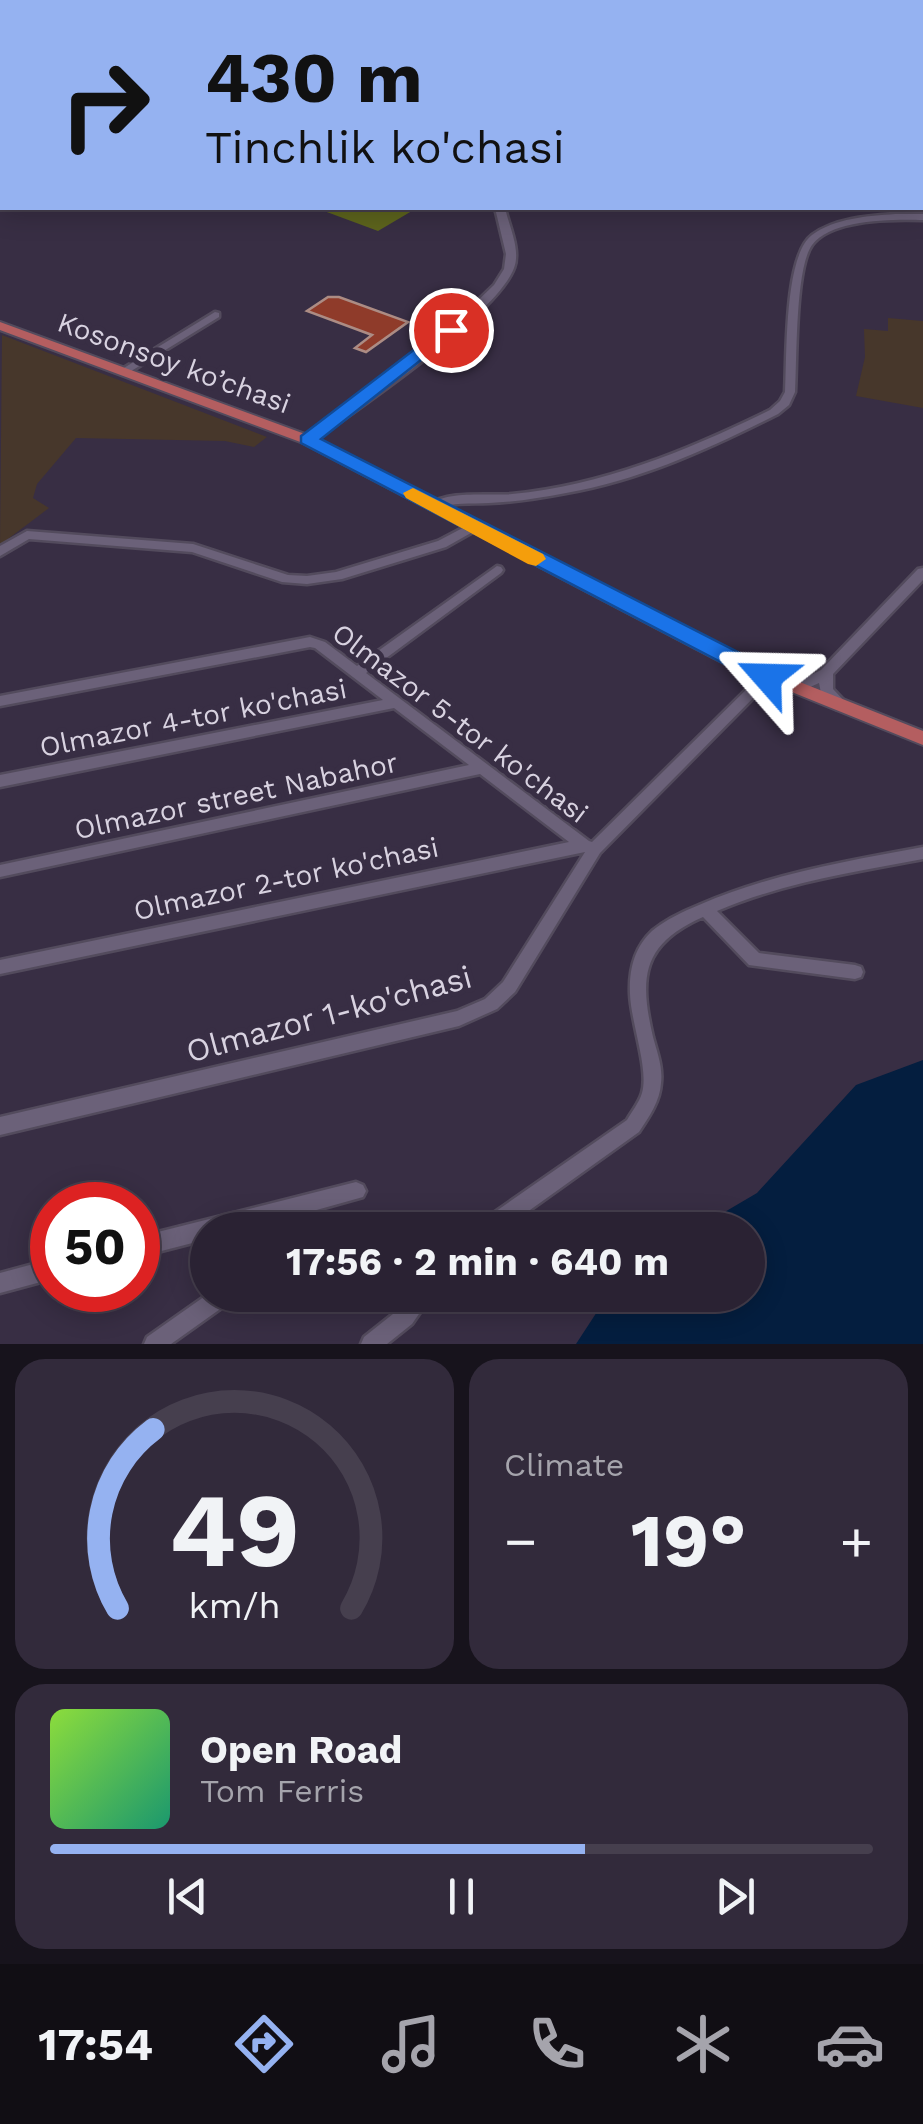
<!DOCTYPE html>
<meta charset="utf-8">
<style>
:root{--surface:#2a2233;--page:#322a3b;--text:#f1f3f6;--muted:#a5a4ac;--line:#463f4e;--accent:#95b2f1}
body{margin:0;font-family:"Work Sans",sans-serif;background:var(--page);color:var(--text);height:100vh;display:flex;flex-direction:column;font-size:38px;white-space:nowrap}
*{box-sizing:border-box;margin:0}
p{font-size:32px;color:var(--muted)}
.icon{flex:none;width:55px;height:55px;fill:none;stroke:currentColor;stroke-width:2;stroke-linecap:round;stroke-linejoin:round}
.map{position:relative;height:1344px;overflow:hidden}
.details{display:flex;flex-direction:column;gap:15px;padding:15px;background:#17131c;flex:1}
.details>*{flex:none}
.banner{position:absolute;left:0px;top:0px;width:925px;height:210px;box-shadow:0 5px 25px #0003,0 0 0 2px var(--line);background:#95b2f1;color:#111;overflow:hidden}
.speed{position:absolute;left:30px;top:1182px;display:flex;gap:20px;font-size:50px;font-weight:700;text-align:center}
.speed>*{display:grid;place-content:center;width:130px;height:130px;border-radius:50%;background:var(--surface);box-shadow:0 5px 25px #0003,0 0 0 2px var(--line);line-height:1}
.speed .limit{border:15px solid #d22;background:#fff;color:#111}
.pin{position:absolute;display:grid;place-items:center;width:85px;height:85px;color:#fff;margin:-42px;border:5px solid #fff;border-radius:50%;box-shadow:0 2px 10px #0007}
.me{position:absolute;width:110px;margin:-55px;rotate:295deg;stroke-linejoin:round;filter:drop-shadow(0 0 8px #0008)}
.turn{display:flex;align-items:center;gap:35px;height:210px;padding:0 40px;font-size:45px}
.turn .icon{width:130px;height:130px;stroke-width:2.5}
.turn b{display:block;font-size:70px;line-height:85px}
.big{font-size:75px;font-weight:700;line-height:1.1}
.details .widget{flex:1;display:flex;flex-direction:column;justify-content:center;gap:15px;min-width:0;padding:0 35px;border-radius:30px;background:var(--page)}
.details .dial{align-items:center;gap:0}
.dial svg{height:260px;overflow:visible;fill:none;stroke:var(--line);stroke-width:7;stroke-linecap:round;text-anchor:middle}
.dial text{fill:var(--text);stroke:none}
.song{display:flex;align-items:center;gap:30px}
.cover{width:120px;height:120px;border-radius:15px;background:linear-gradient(135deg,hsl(90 70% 55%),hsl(160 70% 35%))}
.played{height:10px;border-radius:5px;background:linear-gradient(90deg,var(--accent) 65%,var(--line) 65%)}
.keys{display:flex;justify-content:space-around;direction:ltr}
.heat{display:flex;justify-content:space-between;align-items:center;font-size:55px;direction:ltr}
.details .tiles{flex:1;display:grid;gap:15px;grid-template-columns:1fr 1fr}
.widget:last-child{grid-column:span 2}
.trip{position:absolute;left:190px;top:1212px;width:575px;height:100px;border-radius:50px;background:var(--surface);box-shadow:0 5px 25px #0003,0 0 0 2px var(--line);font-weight:700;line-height:100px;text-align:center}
.tab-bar{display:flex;height:160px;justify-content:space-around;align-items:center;background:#110e14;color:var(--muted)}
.tab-bar .icon{width:70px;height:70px}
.tab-bar .active{color:var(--accent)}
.tab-bar b{font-size:45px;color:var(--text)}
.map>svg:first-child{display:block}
.education{fill:#47372b}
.green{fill:#5d641d}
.water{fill:#041e3f}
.building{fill:#8f3b2a;stroke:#ac8c84;stroke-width:2.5}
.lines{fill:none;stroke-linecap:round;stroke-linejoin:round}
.minor-casing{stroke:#534b5d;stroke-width:5}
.major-casing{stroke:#534b5d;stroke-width:4}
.minor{fill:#6b6179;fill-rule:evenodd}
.major{fill:#b45e60;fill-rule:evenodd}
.route{fill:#1a73e8;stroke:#114b97;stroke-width:2.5}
.slow{fill:#f59e0b}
.labels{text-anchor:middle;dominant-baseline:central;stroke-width:10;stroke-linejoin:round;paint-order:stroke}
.street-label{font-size:28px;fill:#d8d2e0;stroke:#382e44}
.near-street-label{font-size:32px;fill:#d8d2e0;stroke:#382e44}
</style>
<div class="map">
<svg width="923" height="1344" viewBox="0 0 923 1344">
<rect width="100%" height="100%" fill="#382e44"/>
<path class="education" d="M888 318 923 321V408L856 396 865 357 864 329 888 331Z
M2 335 267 437 254 447 225 441 76 438 37 484 33 498 49 508 0 545Z"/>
<path class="green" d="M316 208H417L378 231Z"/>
<path class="water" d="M923 1060V1344H576L608 1295H748V1230H694L757 1193 856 1085Z"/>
<path class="building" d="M328 297H339L408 322 366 352 355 348 372 335 307 311Z"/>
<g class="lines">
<g class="minor-casing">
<path id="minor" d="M760 0H768L770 2H763Z
M922 134H923V138H922Z
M495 208H505C509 226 521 250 514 268 497 315 357 409 312 442H304V438L446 331 494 285 504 269 506 254Z
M895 214H923V220C893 219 831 219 812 245 795 269 797 360 795 392L789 405 778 414C711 448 641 480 566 493 540 498 515 502 489 503 470 504 453 502 435 509L429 505C447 490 488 496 512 494 604 485 688 450 770 410L780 401 785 392C787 357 784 256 812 235 835 218 868 216 895 214Z
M215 312 219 313V317L128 373 124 374 119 371Z
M474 522 480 526 478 529 446 547 342 579 307 584 282 582 192 552 29 539 0 556V546L27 531 193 544 288 575 307 576 336 572 438 541Z
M497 566 501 567 503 570 501 573 366 673 589 841 592 842 762 674 767 672 774 677 600 853 515 992 497 1009 459 1026 0 1135V1117L457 1011 485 999 503 982 585 852 0 974V960L569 842 480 774 0 877V865L469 765 394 708 0 787V775L383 700 315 648 310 647 0 706V696L310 637 325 642 357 666Z
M923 568V580L833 674V689L848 705 846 709H836L821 693 819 683 808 688 784 687 782 684 784 681 805 678 821 670 918 569Z
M923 847V859C854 872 782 883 717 911L759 953 855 965 861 967 863 972 861 977 855 979 749 965 703 917C642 944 639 977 653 1037 657 1052 663 1067 661 1083 660 1101 649 1117 639 1132L502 1230H476L479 1223 627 1120C632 1111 639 1103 642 1093 649 1069 631 1023 630 994 629 970 634 948 652 931 665 920 684 911 699 905 770 874 847 861 923 847Z
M356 1182 363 1185 366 1191 363 1197 270 1223 272 1230H252V1227L241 1230H208V1239L138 1257V1237Z
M52 1259V1279L0 1293V1273Z
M208 1294 233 1295 230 1302 171 1344H144L147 1337Z
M409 1295H432L412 1324 387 1344H361L364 1337 398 1310Z"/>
</g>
<g class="major-casing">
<path id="major" d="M2 64V70L0 71V65Z
M0 322 313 437 747 661 923 731V745L735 669 303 443 0 330Z"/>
</g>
<use href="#minor" class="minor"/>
<use href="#major" class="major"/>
</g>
<path class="route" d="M445 326 459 330 321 439 775 671 779 677 775 682H759L301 443V436Z"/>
<path class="slow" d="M413 488 543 554 546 559 536 566 528 564 406 498 403 493Z"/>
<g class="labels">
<g class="street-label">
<text transform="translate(174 363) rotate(20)">Kosonsoy ko’chasi</text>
<text transform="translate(193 718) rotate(-11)">Olmazor 4-tor ko'chasi</text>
<text transform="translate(460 723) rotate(37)">Olmazor 5-tor ko'chasi</text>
<text transform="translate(236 796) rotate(-12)">Olmazor street Nabahor</text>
<text transform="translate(286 879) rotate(-12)">Olmazor 2-tor ko'chasi</text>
</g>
<g class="near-street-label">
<text transform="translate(329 1014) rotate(-15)">Olmazor 1-ko'chasi</text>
</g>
</g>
</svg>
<div class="speed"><div class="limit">50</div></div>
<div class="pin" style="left:451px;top:330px;background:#d93025"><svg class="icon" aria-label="arrive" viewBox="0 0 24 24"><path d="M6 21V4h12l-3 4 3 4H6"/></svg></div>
<svg class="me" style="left:767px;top:677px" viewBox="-20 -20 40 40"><path d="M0-17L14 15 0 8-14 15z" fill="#1a73e8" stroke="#fff" stroke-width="4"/></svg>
<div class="trip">17:56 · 2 min · 640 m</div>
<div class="banner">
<div class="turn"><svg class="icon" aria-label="right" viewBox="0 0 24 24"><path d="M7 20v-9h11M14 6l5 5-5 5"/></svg><div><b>430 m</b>Tinchlik ko'chasi</div></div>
</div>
</div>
<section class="details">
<div class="tiles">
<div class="widget dial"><svg viewBox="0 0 100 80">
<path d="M14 69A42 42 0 1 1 86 69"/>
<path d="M14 69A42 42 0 0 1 25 14" stroke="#95b2f1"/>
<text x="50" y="56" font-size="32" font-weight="700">49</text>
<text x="50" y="72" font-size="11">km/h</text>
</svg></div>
<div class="widget"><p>Climate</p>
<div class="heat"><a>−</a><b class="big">19°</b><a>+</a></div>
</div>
<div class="widget">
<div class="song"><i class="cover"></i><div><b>Open Road</b><p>Tom Ferris</p></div></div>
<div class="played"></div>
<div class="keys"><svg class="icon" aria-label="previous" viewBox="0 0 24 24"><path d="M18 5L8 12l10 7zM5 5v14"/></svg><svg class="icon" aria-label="pause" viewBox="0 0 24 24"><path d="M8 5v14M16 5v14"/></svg><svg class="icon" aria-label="next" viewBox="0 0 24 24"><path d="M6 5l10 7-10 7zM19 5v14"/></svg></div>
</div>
</div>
</section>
<nav class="tab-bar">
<b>17:54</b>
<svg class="icon active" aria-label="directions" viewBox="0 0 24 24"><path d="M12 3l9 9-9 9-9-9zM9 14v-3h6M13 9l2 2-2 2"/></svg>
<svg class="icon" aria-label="music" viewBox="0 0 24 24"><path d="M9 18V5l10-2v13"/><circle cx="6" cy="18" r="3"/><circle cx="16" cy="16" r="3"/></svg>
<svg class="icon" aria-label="phone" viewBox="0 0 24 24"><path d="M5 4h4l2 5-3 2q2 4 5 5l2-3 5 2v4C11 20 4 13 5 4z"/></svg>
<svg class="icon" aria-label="climate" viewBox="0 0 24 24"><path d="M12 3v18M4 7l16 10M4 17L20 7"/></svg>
<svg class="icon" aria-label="car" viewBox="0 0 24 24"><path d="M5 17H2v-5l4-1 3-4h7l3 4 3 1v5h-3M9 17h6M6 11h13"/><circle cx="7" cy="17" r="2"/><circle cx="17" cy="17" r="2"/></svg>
</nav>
